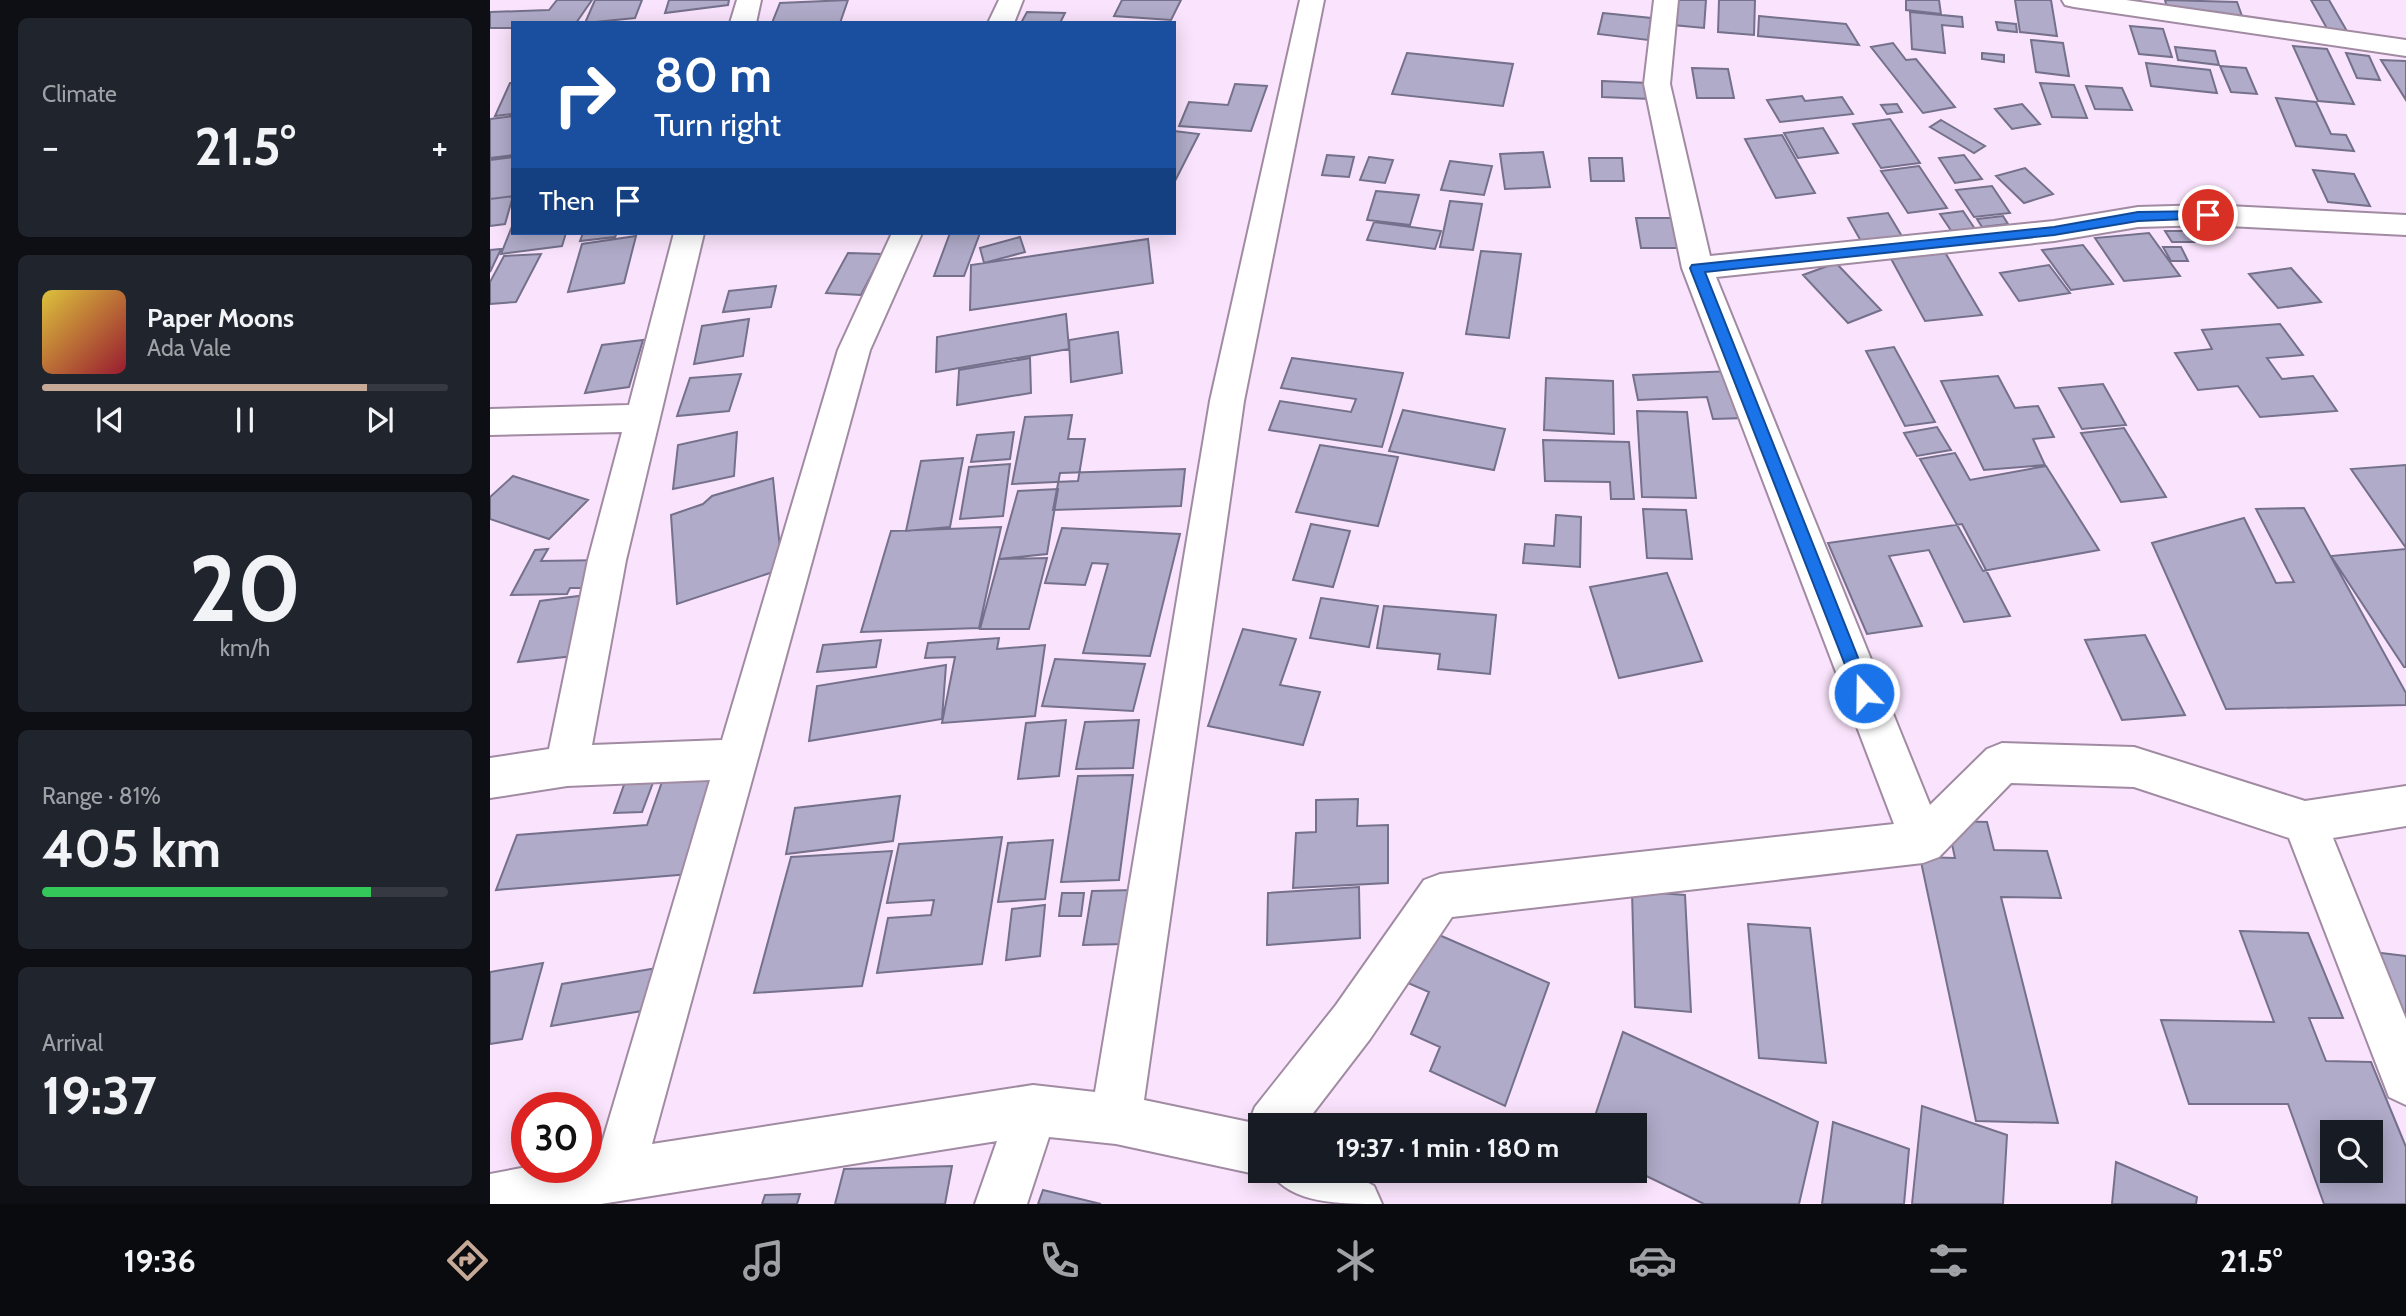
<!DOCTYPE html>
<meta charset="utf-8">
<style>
:root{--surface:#171b24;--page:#20242c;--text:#f1f3f6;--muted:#9ea1a6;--line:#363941;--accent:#c6a996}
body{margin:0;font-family:Cabin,sans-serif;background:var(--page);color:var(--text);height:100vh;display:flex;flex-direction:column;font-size:26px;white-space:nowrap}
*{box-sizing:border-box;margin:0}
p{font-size:23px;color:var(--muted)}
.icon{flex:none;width:38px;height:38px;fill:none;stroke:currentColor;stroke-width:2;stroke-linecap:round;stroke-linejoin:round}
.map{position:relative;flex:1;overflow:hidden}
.details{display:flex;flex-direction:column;gap:18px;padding:18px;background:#0d0f14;width:490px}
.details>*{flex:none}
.hud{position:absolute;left:21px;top:21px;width:665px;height:214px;border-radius:0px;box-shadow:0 4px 18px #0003;background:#1a4fa0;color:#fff;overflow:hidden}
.tools{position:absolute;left:1830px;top:1120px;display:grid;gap:14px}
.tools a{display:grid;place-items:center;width:63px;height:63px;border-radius:0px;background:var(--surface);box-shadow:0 4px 18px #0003;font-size:35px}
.speed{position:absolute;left:21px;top:1092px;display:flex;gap:14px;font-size:35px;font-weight:700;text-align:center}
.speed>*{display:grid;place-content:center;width:91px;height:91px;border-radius:50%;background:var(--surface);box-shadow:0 4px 18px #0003;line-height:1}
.speed .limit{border:10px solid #d22;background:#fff;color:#111}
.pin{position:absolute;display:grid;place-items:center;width:60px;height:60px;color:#fff;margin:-30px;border:4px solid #fff;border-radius:50%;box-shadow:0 2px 7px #0007}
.me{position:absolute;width:77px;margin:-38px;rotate:339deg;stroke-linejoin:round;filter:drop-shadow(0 0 5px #0008)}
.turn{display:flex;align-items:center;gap:24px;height:147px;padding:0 28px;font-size:32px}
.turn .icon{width:91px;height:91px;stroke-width:2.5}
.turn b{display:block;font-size:49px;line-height:60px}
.then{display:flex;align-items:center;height:66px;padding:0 28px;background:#0003;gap:14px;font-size:26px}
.big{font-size:52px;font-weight:700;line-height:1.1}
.details .card{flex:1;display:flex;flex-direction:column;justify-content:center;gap:10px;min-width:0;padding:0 24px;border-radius:10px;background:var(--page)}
.details .dial{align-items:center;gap:0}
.dial b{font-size:91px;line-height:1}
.song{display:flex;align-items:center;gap:21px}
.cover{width:84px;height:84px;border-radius:10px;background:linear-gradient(135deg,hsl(50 70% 55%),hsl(350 70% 35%))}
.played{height:7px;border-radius:4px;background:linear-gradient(90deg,var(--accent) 80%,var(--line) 80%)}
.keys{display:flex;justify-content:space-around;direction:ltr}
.heat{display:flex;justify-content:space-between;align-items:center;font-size:38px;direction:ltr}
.charge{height:10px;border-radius:5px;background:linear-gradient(90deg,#34c759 81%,var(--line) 0)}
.trip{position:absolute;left:758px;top:1113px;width:399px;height:70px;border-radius:0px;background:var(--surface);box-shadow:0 4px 18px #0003;font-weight:700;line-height:70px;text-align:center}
.tab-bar{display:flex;height:112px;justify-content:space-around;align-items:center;background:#090b0e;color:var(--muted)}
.tab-bar .icon{width:49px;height:49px}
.tab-bar .on{color:var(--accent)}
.tab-bar b{font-size:32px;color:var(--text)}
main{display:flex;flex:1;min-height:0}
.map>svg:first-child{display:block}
.building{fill:#b0abc8;stroke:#75708b;stroke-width:2;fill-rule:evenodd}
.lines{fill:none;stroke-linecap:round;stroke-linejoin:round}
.minor-casing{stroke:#a08ba2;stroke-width:4}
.minor{fill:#fff;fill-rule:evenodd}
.route{fill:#1a73e8;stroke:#114b97;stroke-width:2}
</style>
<main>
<section class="details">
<div class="card"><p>Climate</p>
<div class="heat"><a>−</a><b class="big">21.5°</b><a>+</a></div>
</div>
<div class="card">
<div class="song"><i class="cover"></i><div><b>Paper Moons</b><p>Ada Vale</p></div></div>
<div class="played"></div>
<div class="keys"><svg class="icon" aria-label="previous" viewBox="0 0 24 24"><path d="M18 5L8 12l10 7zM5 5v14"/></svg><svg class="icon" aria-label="pause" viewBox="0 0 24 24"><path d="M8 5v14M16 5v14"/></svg><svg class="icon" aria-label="next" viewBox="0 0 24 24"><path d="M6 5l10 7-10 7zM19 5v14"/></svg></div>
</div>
<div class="card dial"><b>20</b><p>km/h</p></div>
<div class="card"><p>Range · 81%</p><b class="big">405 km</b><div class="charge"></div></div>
<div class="card"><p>Arrival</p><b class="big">19:37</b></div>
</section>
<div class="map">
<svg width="1916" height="1204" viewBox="0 0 1916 1204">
<rect width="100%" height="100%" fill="#fae4fd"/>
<path class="building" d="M67 0H102L86 23H23V28H0V12L59 10Z
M105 0H152L145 18 95 23Z
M179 0H239L238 5 175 13Z
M358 0 350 23H282L290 3Z
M632 0H691L681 20 624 16Z
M1185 0H1216L1214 28 1183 25Z
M1229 0H1265L1264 35 1228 32Z
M1416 0H1449L1451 14 1416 10Z
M1525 0H1561L1567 36 1530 32Z
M1675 0 1747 2 1752 16 1677 8Z
M1821 0H1839L1858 33 1839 32Z
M537 12 575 13 570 23H531Z
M1420 12 1472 17 1473 27 1452 25 1455 53 1422 49Z
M1113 13 1161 18 1158 40 1108 34Z
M1269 16 1356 24 1369 45 1268 36Z
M1506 22 1526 24 1527 32 1508 30Z
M1640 26 1673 29 1682 57 1649 54Z
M1541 40 1573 43 1579 76 1546 72Z
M1403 43 1416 60 1426 59 1465 107 1433 113 1381 47Z
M1803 46 1837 49 1864 104 1828 101Z
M1685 47 1725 51 1729 65 1688 60Z
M917 53 1023 64 1013 106 902 94Z
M1492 53 1514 55V62L1492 59Z
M1856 53 1879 56 1890 80 1867 78Z
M1891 60 1916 61V100Z
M1656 63 1720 70 1727 93 1661 86Z
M1730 66 1756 68 1767 94 1741 92Z
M1202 68 1238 69 1244 98H1207Z
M1112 81 1159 83 1160 99 1112 97Z
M20 83H23V114L5 116Z
M1550 83 1584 85 1597 118 1562 117Z
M745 84 777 86 761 131 689 126 699 102 738 105Z
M1596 86 1632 88 1642 110 1605 109Z
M1312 96 1315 101 1352 97 1363 114 1290 122 1277 100Z
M1786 98 1826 102 1841 134 1856 135 1864 151 1806 146Z
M1407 104 1412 112 1397 114 1391 105Z
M1532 104 1550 124 1522 129 1505 109Z
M23 116V155L0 158V119Z
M1400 119 1430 163 1391 168 1363 124Z
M1451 120 1495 146 1484 153 1440 127Z
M1333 128 1348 153 1308 158 1294 133Z
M684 131 709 134 685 181H684Z
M1292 135 1325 193 1286 198 1255 139Z
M1053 152 1060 187 1015 189 1010 154Z
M837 155 864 157 859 177 832 175Z
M1474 155 1492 179 1465 183 1449 158Z
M23 157V196L0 199V160Z
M879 157 903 160 895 183 870 180Z
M1099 158H1132L1134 181H1101Z
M960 161 1002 166 994 195 951 190Z
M1429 166 1457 208 1418 213 1391 171Z
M1535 168 1563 194 1534 203 1506 176Z
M1823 170 1864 174 1880 206 1838 202Z
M1502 186 1520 213 1484 217 1466 190Z
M886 191 929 195 920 225 877 220Z
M23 196 15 224 0 226V199Z
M960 201 992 204 983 250 950 247Z
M1473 211 1487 232 1464 235 1450 214Z
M1398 213 1413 238 1372 243 1358 218Z
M1513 216 1518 224 1492 227 1487 219Z
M1146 218H1184L1190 248H1151Z
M884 222 951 231 945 249 877 240Z
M23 224V233H76L72 246 11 254Z
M1675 231H1709L1716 242H1682Z
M93 233H127L125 237 90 241Z
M460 233H490L474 276H444Z
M1659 233 1690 276 1634 281 1605 238Z
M146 236 134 283 78 292 92 244Z
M530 237 535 252 494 263 490 248Z
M658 239 663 283 480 310 481 265Z
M1593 245 1623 284 1581 290 1552 250Z
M1673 247H1691L1698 261H1681Z
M11 249 0 272V250Z
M1453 249 1492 315 1435 321 1399 255Z
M991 251 1031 254 1019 338 976 334Z
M358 253 392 254 371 295 336 293Z
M51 254 26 302 0 304V282L14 256Z
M1346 263 1391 310 1358 323 1313 275Z
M1559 265 1580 293 1529 301 1510 273Z
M1801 268 1831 302 1788 308 1759 274Z
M286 286 281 307 233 312 239 291Z
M576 314 579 349 446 372 447 337Z
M259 319 253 356 204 364 212 326Z
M1790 324 1813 355 1777 358 1792 379 1823 376 1847 411 1770 417 1748 386 1708 390 1685 353 1722 349 1712 330Z
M628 332 632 373 581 382 579 340Z
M153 340 139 387 95 393 112 345Z
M1404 347 1445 422 1415 426 1376 351Z
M540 358 541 393 467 405 469 370Z
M802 358 913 373 892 447 779 430 790 401 861 412 866 399 791 388Z
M1244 371 1256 418 1223 419 1217 397 1148 400 1143 375Z
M251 374 239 411 187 416 200 378Z
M1508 376 1525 408 1548 406 1564 437 1543 439 1555 465 1494 470 1451 381Z
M1056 378 1123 381 1124 434 1054 430Z
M1613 384 1636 425 1592 429 1569 388Z
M913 410 1015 429 1004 470 899 451Z
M1147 411 1197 412 1206 498 1152 497Z
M582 415 578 439H595L588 481 522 484 535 417Z
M1447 427 1461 450 1427 456 1414 433Z
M1634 428 1676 497 1631 502 1591 433Z
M247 432 244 476 183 489 188 445Z
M524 432 520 459 481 462 487 435Z
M1053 440 1139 442 1144 499H1121L1120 482 1055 481Z
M830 445 908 457 888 526 806 512Z
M1465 453 1480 480 1556 466 1609 550 1493 571 1430 459Z
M473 458 460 527 416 531 431 461Z
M520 464 513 516 470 519 479 467Z
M1916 465V548L1861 469Z
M695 469 691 506 563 510 570 473Z
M23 476 98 500 59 539 0 519V497Z
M283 478 292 569 187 604 181 515 213 504 222 496Z
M568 489 557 554 509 559 528 491Z
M1814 508 1916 693V705L1736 709 1662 543 1754 518 1786 583 1804 582 1766 509Z
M1153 509 1196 510 1202 559 1157 558Z
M1066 515 1091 517 1090 567 1033 563 1035 544 1064 546Z
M821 524 860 531 843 587 803 580Z
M1472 524 1520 616 1474 622 1439 550 1399 556 1432 626 1377 634 1338 543Z
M511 527 489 628 371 632 401 531Z
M572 528 690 534 660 656 593 653 618 564 602 563 595 585 555 583Z
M58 549 51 561 117 560 103 588H80L77 594 21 595 45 550Z
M1916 549V667H1914L1841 556Z
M557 558 539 629H490L509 559Z
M1177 573 1212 661 1129 678 1100 587Z
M104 594 84 656 28 662 50 601Z
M831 598 888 606 879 647 820 638Z
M894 606 1006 615 1000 674 948 669 950 654 887 648Z
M753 629 806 639 790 685 830 692 813 745 718 726Z
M1655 635 1695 715 1632 720 1595 640Z
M509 638 507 649 555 645 545 716 452 723 465 657 435 658 438 643Z
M391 640 386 667 327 672 333 645Z
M565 659 655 664 643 711 552 706Z
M456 665 452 719 319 741 327 686Z
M576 720 569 776 528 779 536 723Z
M649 720 643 768 586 769 595 722Z
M230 774 200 874 6 890 27 835 157 825 173 779Z
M643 775 629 880 571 882 588 776Z
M164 780 152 812 124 813 135 782Z
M410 796 403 841 296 854 305 808Z
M868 799 867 826 898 825V883L803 888 806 833 826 832V800Z
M1457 821 1497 822 1504 850 1557 851 1571 898 1511 897 1568 1123 1486 1121 1430 857 1465 858Z
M512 837 492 964 387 973 398 918 441 915 444 900 397 903 409 844Z
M563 840 555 899 508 902 518 843Z
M402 851 372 986 264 993 301 857Z
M869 887 870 938 777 945 778 893Z
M644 890 635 944 593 945 602 891Z
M1142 891 1195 895 1201 1012 1145 1007Z
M572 893H594L591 916H569Z
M555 905 550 956 516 960 522 909Z
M1258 924 1320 928 1336 1063 1269 1058Z
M940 931 1059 983 1015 1106 940 1071 950 1047 921 1034 939 992 918 983Z
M1750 931 1818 933 1853 1018H1819L1836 1061 1881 1062 1916 1147V1204H1834L1798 1104H1699L1671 1020 1784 1022ZM1843 1132H1881V1171H1843Z
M1883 952 1916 956V1047Z
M53 963 32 1039 0 1044V972Z
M173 967 164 1009 61 1026 72 984Z
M1133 1032 1328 1122 1309 1204H1214L1144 1170V1125H1102Z
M1432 1106 1517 1135 1513 1204H1422Z
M1343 1122 1419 1149 1414 1204H1332Z
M1626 1162 1707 1197 1706 1204H1622Z
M462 1166 455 1204H345L354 1169Z
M553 1190 611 1204H548Z
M310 1194 307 1204H272L275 1195Z"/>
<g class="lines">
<g class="minor-casing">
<path id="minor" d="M247 0H271L266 23H240Z
M509 0H533L524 23H498Z
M810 0H834L754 401 654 1100 759 1122 765 1107 846 1005 934 880 950 874 1404 824 1192 268 1154 84 1164 0H1188L1180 84 1220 256 1564 221 1648 207 1718 205 1916 215V235L1718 225 1648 227 1564 241 1226 277 1440 805 1497 749 1512 743 1644 747 1815 801 1916 786V826L1843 838 1916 1019V1105L1899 1097 1799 838 1644 787 1521 783 1449 857 1433 863 962 917 880 1039 814 1125H770V1171H857L884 1186 892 1204C851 1204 799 1204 780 1171L770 1175 626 1144 559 1137 537 1204H485L507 1141 111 1204H0V1174L37 1167H96V1155L109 1153 220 780 77 786 0 798V758L59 749 98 560 132 432 0 435V409L139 405 184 233H214L136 560 102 745 232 740 348 350 402 233H432L380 350 162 1144 543 1085 605 1092 720 401Z
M1572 0H1636L1916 40V56L1584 7 1575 5Z"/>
</g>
<use href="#minor" class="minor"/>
</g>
<path class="route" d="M1718 211 1722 212V218L1648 221 1564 235 1215 272 1382 693 1374 700 1368 698 1200 268 1202 265 1564 227 1648 212Z"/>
</svg>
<div class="tools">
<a><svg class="icon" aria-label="search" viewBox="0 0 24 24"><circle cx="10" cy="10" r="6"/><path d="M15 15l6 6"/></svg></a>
</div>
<div class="speed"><div class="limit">30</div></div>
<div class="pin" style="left:1718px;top:215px;background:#d93025"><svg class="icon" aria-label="arrive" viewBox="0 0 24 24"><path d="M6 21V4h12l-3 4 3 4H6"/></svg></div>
<svg class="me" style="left:1374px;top:693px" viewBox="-20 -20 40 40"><circle r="17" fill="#1a73e8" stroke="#fff" stroke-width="3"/><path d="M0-11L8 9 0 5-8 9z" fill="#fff"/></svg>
<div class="trip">19:37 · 1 min · 180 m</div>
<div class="hud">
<div class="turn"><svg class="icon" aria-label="right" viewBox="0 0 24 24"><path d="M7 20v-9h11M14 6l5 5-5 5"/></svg><div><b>80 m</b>Turn right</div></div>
<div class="then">Then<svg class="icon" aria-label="arrive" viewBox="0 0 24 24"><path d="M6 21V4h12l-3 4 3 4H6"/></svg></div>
</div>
</div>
</main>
<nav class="tab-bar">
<b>19:36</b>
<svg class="icon on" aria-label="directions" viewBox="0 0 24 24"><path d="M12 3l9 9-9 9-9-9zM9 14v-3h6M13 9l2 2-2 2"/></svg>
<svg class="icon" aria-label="music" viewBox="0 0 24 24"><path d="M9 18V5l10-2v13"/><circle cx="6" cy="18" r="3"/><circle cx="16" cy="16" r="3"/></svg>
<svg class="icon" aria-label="phone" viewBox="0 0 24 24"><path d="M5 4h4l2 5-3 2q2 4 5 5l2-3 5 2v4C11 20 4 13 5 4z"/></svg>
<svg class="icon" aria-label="climate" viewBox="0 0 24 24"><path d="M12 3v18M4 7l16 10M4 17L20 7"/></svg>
<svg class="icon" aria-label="car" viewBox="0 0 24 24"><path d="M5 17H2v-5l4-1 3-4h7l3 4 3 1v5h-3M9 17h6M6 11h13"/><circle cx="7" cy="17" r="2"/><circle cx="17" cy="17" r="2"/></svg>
<svg class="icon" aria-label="filters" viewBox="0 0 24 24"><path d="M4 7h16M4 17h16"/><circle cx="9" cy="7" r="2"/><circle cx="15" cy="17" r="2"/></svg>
<b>21.5°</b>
</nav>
